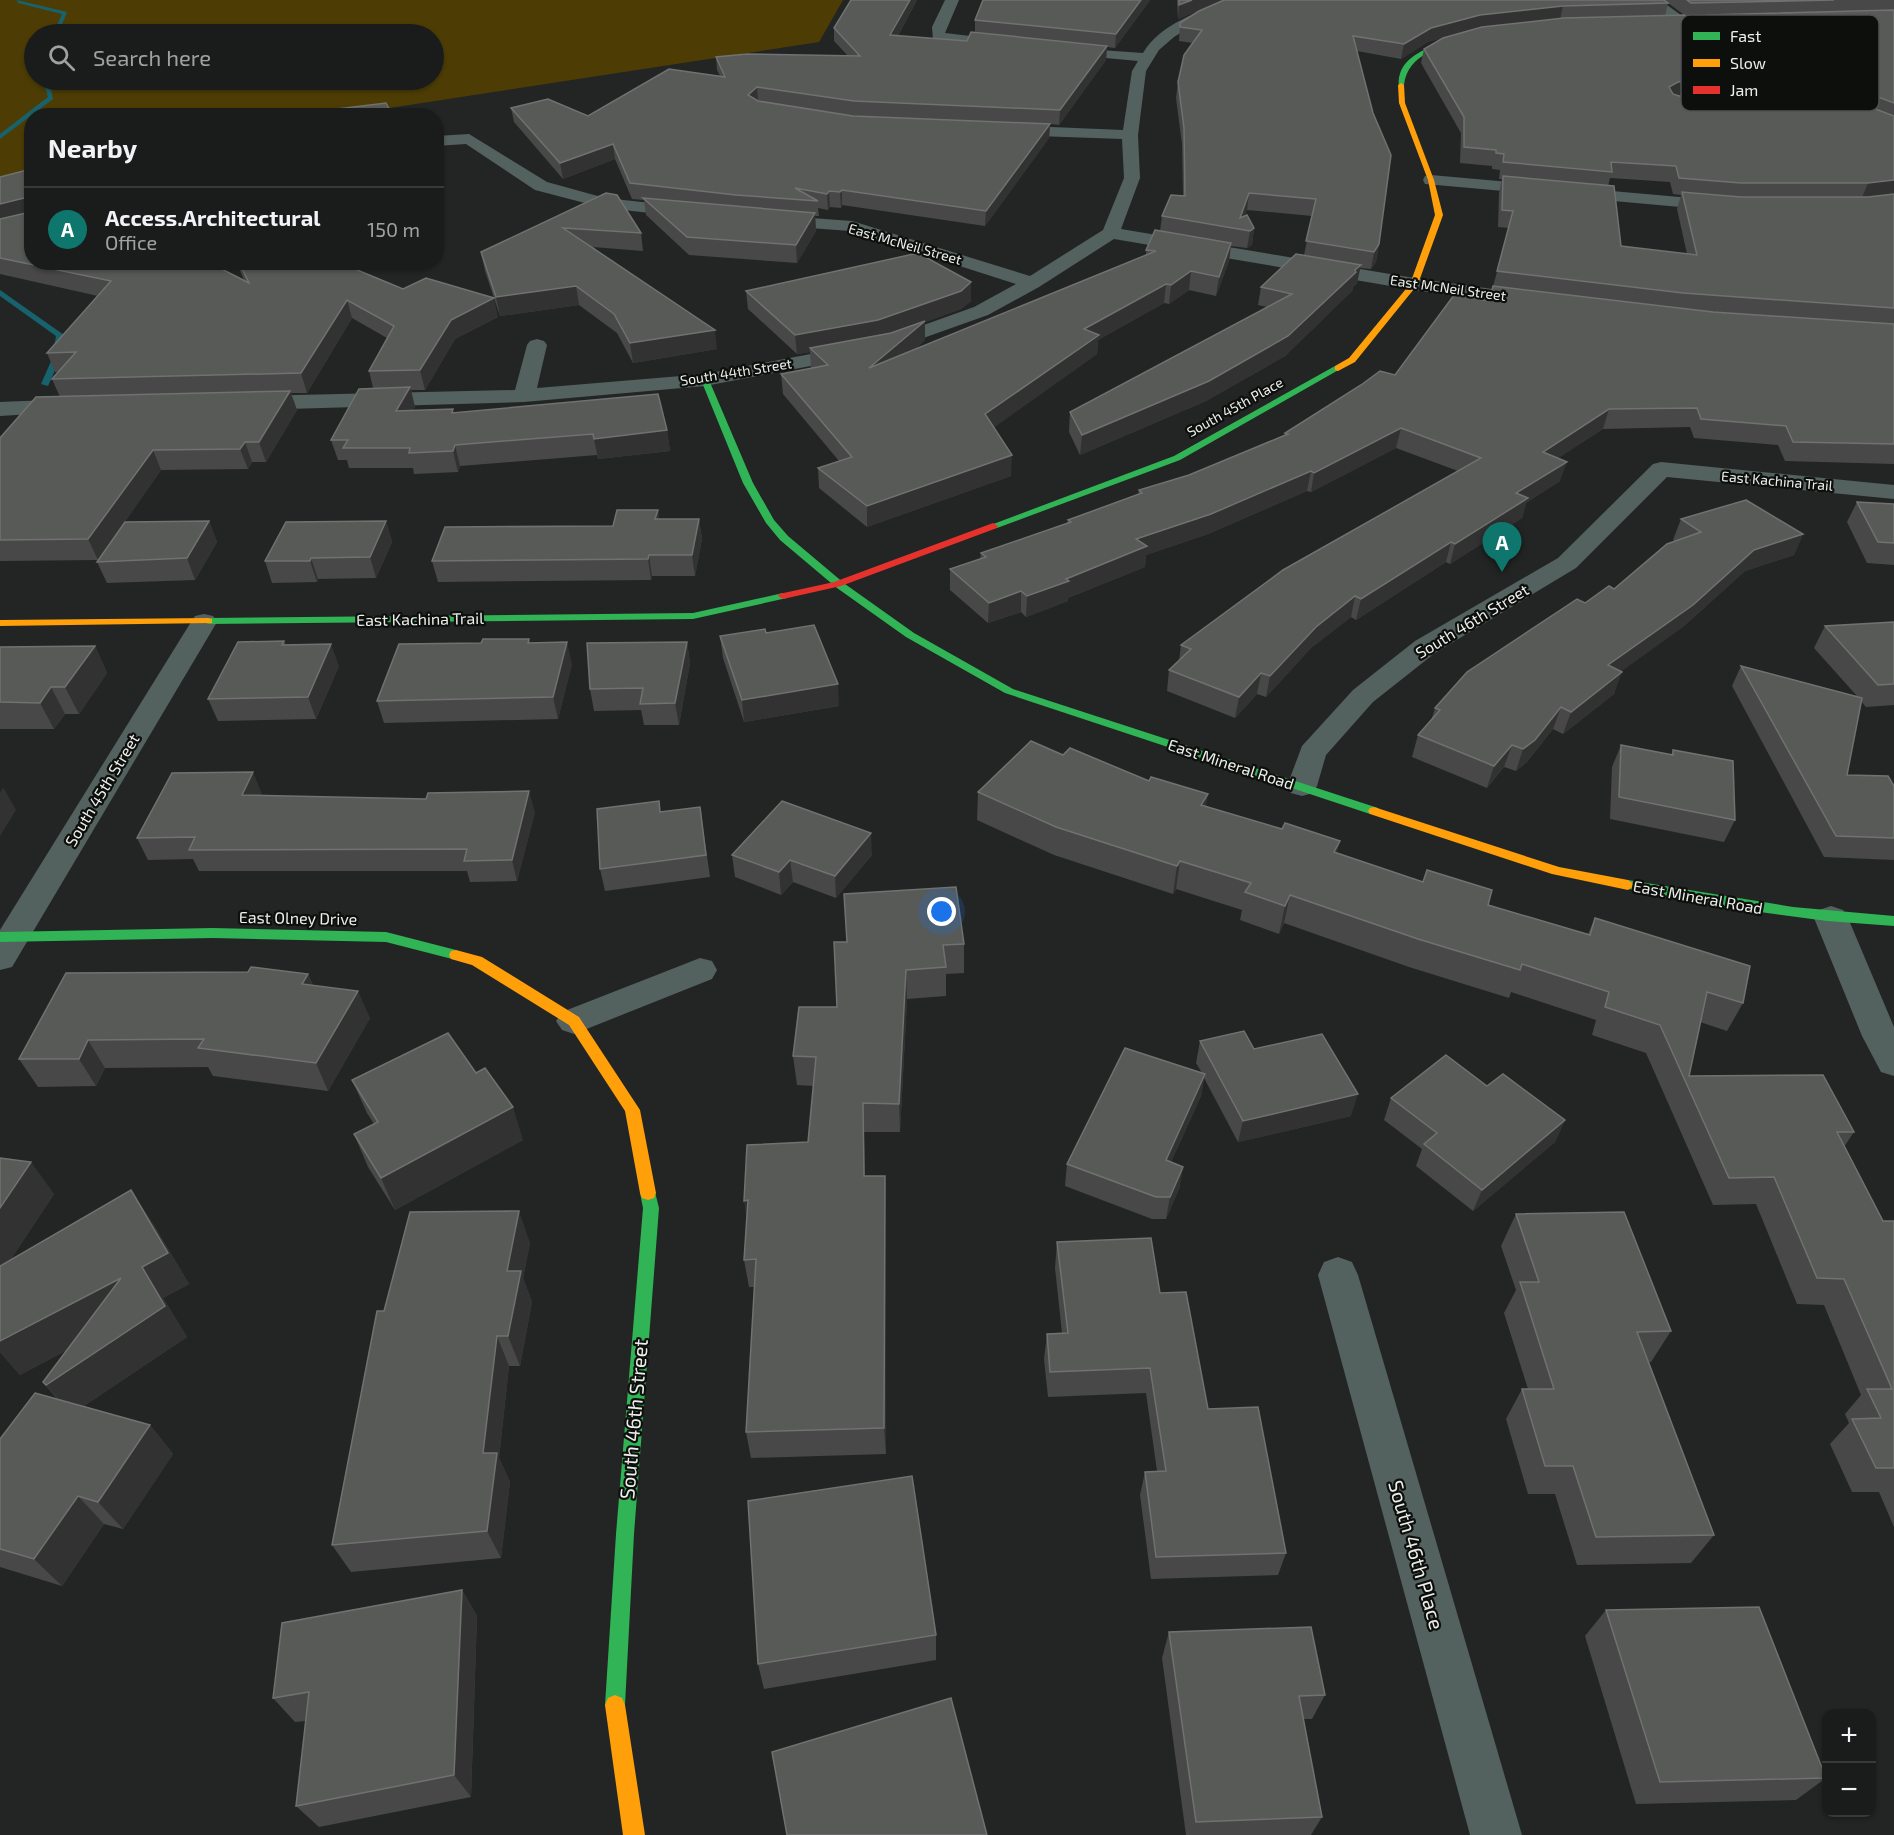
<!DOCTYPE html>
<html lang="en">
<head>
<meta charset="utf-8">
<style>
  :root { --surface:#1a1c1b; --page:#232524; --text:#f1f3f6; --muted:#9fa1a3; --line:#383a3a; --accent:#0f766e }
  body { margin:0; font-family:"Exo 2",sans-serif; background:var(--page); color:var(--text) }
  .controls { position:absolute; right:18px; bottom:18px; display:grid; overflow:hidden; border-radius:12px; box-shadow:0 2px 4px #0004 }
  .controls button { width:54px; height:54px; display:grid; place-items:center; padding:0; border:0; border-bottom:2px solid var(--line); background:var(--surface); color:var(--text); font:30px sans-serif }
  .you { position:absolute; left:942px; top:912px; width:21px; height:21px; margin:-15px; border:4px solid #fff; border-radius:50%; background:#1a73e8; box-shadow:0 0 0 9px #1a73e833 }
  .badge { display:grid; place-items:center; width:39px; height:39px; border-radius:50%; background:var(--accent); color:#fff; font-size:20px; font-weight:700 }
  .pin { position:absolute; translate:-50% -50px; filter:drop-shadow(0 2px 3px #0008) }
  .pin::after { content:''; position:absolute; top:32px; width:21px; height:18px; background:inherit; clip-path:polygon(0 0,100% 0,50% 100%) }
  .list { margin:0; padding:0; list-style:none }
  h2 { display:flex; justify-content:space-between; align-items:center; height:78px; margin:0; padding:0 24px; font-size:26px }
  h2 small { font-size:20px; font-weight:400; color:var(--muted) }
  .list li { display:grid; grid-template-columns:39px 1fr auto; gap:18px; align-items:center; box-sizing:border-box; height:84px; padding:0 24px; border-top:2px solid var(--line) }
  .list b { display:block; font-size:22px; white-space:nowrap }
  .list p { margin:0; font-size:20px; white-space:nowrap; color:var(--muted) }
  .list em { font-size:20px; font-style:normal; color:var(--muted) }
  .icon { flex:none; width:33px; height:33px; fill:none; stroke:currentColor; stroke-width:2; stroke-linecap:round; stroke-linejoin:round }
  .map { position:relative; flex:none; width:1894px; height:1835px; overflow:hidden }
  .search { position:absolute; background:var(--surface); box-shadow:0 2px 4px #0004; left:24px; top:24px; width:420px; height:66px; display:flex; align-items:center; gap:15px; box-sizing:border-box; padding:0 21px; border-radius:33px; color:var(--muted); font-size:22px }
  .panel { position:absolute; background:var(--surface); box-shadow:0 2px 4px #0004; left:24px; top:108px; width:420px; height:162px; border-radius:24px }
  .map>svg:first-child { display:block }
  .green { fill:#4d3d05; fill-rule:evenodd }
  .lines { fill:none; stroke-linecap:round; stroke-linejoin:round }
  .stream { fill:#18626d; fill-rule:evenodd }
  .street { fill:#53615f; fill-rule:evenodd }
  .fast { fill:#30b455; fill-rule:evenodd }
  .slow { fill:#ff9f0a; fill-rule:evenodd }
  .jam { fill:#e5322d; fill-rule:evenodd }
  .wall { fill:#474847; fill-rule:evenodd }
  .shaded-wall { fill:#313231 }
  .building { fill:#585a58; stroke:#707170; stroke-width:1.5 }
  .labels { text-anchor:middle; stroke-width:4.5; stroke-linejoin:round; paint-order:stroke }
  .far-street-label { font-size:14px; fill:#edefed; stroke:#0d0f0d }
  .street-label { font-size:16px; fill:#edefed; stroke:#0d0f0d }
  .near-street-label { font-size:20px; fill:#edefed; stroke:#0d0f0d }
  .key { fill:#0d0f0d; stroke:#505250; stroke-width:1.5 }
  .key-label { font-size:16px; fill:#edefed }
</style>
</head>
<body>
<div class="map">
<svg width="1894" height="1835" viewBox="0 0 1894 1835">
  <rect width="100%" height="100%" fill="#232524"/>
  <path class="green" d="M0,0H843L819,42L344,115L32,116L31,177L0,185ZM34,34H434V80H34Z"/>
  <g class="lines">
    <g class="stream">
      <polygon points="17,0 67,12 58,34 53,34 62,14 18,3"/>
      <polygon points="43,80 49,80 53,99 0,139 0,134 48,97"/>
      <polygon points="0,290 64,335 60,359 48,386 41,384 52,359 56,336 0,296"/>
    </g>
    <g class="street">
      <polygon points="945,0 959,0 945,33 1013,41 1020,45 1013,49 933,39 932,27"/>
      <path d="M1230,0H1249L1196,23L1174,37L1159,50L1146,71L1138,135L1140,178L1121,229L1414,278L1534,295L1541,297L1544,301L1541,305L1534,307L1414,290L1114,239L1039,287L988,315L884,352L705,386L524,402L251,410L243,408L240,403L243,398L251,396L515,390L527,345L530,341L537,339L544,341L547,345L537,388L705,374L879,341L974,307L1016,284L850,231L770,225L764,224L761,220L764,216L770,215L852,221L1030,276L1103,230L1124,178L1122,139L1006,135L998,130L1006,125L1123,130L1132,71L1138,61L1062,54L1057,53L1055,50L1057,47L1143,53C1161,23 1199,12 1230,0Z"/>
      <polygon points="1645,0 1660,0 1731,51 1834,100 1894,123 1894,133 1824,106 1721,57"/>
      <polygon points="469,134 547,182 605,198 688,207 694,208 697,212 694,216 688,217 604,208 535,190 466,144 436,146 436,136"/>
      <polygon points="1431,175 1725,201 1731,202 1734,206 1731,210 1725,211 1425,184 1423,180 1425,176"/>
      <polygon points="73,399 81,401 84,406 81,411 0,416 0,402"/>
      <polygon points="1661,462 1894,485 1894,499 1667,477 1576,568 1435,653 1373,702 1326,755 1317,786 1313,793 1302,796 1291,793 1287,786 1302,746 1353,690 1415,641 1558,558 1653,464"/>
      <polygon points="204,614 213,616 217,622 12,967 0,970 0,930 191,622 195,616"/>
      <polygon points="1831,906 1843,910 1848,918 1894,1027 1894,1076 1881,1072 1862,1036 1814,918 1819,910"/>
      <polygon points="700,958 712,961 717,970 712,979 574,1034 562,1030 556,1021 562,1012"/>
      <polygon points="1338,1257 1352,1262 1358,1275 1522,1835 1470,1835 1318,1275 1324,1262"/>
    </g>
    <g class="fast">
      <path d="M1466,37L1468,40C1441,47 1408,53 1404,85L1399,86C1396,52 1441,43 1466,37Z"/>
      <polygon points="1335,366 1342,368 1180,460 997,528 989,528 988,526 1174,456"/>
      <polygon points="705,377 709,380 753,483 774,520 788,536 845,584 914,633 1013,689 1378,808 1380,811 1378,814 1370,814 1005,693 906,637 837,588 780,540 766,523 743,483 701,380"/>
      <polygon points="783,593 787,594 787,598 693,619 208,624 203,621 208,618 693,613"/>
      <polygon points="1628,880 1793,907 1894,916 1894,926 1827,921 1760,912 1623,888 1621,885"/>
      <polygon points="213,928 386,932 456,950 463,955 456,960 386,942 213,938 0,942 0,932"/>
      <polygon points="648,1186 654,1188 659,1208 634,1534 625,1705 622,1712 615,1715 608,1712 605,1705 616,1534 643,1208 640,1193 642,1188"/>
    </g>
    <g class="slow">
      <polygon points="1750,19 1752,22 1651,26 1648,24"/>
      <polygon points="1401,83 1404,85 1405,103 1434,180 1443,215 1418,284 1355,362 1338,371 1335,370 1335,366 1349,358 1410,284 1435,215 1428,180 1399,103 1398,85"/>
      <polygon points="208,618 212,619 212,623 0,626 0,620"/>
      <polygon points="1374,807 1559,867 1628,880 1635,885 1628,890 1552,874 1370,814 1368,811 1370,808"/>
      <polygon points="456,950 482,957 579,1017 640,1110 656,1193 654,1198 648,1200 642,1198 640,1193 625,1111 569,1025 472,965 451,959 449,955 451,951"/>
      <polygon points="615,1695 622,1698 625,1705 645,1835 623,1835 605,1705 608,1698"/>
    </g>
    <polygon class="jam" points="993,523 998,526 997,528 841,586 783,599 778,596 779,594 834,582"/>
  </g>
  <g class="wall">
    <polygon points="851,0 917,0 898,36 967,41 975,33 975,20 1150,0 1115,48 1107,47 1106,60 1059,125 1050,124 1049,138 985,226 842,205 841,208 830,207 828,210 818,208 819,216 815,216 816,231 797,263 689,255 646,215 644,200 632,199 615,159 563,179 514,122 511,108 588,116 720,76 717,70 716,57 848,56 834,41 834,28"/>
    <path d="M1177,0H1664L1668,3L1665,16L1728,46L1704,29L1708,16L1687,17L1664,0H1894V464L1785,461L1778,445L1694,438L1690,427L1603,429L1558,458L1560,481L1526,503L1522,518L1450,564L1446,562L1356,620L1351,617L1311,648L1266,697L1257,694L1235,718L1167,691L1169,670L1179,661L1181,645L1458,471L1396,448L1311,492L1307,491L1208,534L1146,555L1145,567L1068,598V601L1026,617L1021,612L988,623L950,590V569L980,559L981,553L1067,524L1068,520L1138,494L1139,490L1189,475L1284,435L1285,433L1395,375L1489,301L1509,228L1498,227L1499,193L1502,179H1499L1500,170L1492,169V166L1460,163L1461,133L1421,63L1424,49L1442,38L1428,42L1401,59L1357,51L1379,244L1376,262L1371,269L1360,268L1357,283L1353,287V290L1285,356L1206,401L1080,455L1069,432L1070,412L1267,307L1258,305L1261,287L1304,255L1312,216L1247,210L1244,216L1254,228L1252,245L1247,248L1231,246L1229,261L1216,296L1189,290L1169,304L1164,303L1098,340L1097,354L994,427L1011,476L867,527L819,488L818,468L839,461L783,394L781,374L811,368L810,352L797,354L748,309L746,291L971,282V301L961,309L925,322V340L914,350L1146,256V250L1160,231L1162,216L1183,196L1182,144L1176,98L1178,82L1193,43L1179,41L1180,23L1220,2L1178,19ZM1783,73L1804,83L1778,86ZM1610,178L1670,182L1673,194L1681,195L1677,209L1687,254L1621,246L1608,186Z"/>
    <polygon points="0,177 245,282 236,262 338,262 403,289 498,317 455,339 425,390 411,390 415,407 413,410 454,412 667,430 670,451 598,459 597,455 460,466 458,472 414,474 413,468 349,468 347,460 338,460 331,440 373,388 369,371 387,338 352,318 307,393 291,393 297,410 266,462 252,462 248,469 161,470 98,560 0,561 0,438 60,397 52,379 58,372 55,372 47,353 98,296 0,274"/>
    <polygon points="606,193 641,233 643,251 593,247 717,349 633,363 617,333 579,305 500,316 485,271 481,252"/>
    <polygon points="1857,502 1894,504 1894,565 1867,563 1847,522"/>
    <polygon points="658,510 659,519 699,519 702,539 695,576 652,576 651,580 438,582 432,561 613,526"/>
    <polygon points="1681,519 1803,534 1794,555 1745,571 1684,626 1621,671 1614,694 1563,734 1553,729 1527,762 1516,771 1504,767 1487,788 1412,757 1418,735 1431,721 1435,708 1585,603 1614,589 1675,541 1673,540"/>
    <polygon points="209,521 217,542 195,580 107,583 97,562"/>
    <polygon points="386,521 392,542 376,578 318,579 317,582 272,583 265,561"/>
    <polygon points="1894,622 1894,705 1866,707 1861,701 1847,775 1894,786 1894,860 1824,857 1732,686 1741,666 1857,696 1814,648 1825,626"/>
    <polygon points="766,633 839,706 744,722 723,658 720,636"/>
    <polygon points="529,639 530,643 572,664 558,719 384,723 377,701 481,643"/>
    <polygon points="284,641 286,645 339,666 316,719 218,721 208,699"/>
    <polygon points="687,642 690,663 679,725 644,725 641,710 594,711 590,689"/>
    <polygon points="95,646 107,673 79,714 65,714 54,729 0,729 0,647"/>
    <polygon points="1621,745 1671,755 1673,750 1735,820 1724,842 1610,819 1612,767"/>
    <polygon points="1063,755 1336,853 1488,905 1588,934 1595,918 1743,1003 1727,1031 1700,1022 1689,1076 1854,1132 1844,1147 1883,1221 1894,1221 1894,1527 1879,1492 1852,1492 1830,1444 1849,1423 1845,1414 1861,1395 1824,1305 1797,1304 1756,1204 1713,1205 1646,1053 1592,1035 1596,1020 1511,992 1509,998 1409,967 1284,923 1279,934 1240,920 1242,910 1176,889 1173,894 1054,855 977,820 978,792"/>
    <polygon points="262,794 261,796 535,812 517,881 470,882 467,871 199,871 193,859 148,860 137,838"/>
    <polygon points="700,807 710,877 605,891 600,869"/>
    <polygon points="732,855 872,855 836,898 793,882 781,895 735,877"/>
    <polygon points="847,942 964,944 964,973 946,974 946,996 907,999 900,1132 864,1132 865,1176 885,1176 886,1204 886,1454 751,1458 746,1432 755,1287 749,1287 744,1260 808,1142 813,1086 797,1085 793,1056 837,1007"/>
    <polygon points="308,974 313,985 370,1018 328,1091 213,1076 208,1067 105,1068 96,1086 38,1087 19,1059"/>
    <polygon points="1200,1041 1254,1049 1351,1116 1238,1142 1204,1078 1201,1096 1171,1162 1183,1167 1179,1189 1166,1219 1152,1219 1065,1186 1067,1164 1202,1073 1196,1063"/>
    <polygon points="352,1080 523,1140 395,1210 368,1167 354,1134 374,1124 367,1113"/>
    <polygon points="1487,1086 1565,1120 1555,1142 1473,1211 1416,1166 1422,1149 1384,1120 1391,1098"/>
    <polygon points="0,1158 54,1194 11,1259 152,1222 189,1284 163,1298 187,1337 84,1406 150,1425 173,1454 123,1529 104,1524 62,1586 0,1567 0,1439 57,1399 43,1382 67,1350 20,1375 0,1352"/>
    <polygon points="1516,1214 1671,1331 1651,1362 1649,1362 1714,1535 1691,1563 1577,1565 1555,1494 1528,1494 1506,1419 1522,1389 1528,1389 1504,1313 1516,1290 1501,1246"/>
    <polygon points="1057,1242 1160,1293 1208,1409 1286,1553 1278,1575 1151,1579 1140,1495 1145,1472 1157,1471 1146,1393 1048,1397 1044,1359 1047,1334 1062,1333 1055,1268"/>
    <polygon points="530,1243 523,1278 532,1302 520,1366 509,1366 499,1458 510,1482 501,1558 351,1572 332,1545 384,1311"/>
    <polygon points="462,1590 477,1616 471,1797 319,1827 296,1806 306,1721 295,1722 273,1698"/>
    <polygon points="1606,1610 1826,1778 1796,1800 1636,1804 1585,1636"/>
    <polygon points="1169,1632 1325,1695 1312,1719 1303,1719 1322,1817 1311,1835 1186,1835 1162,1658"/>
    <polygon points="936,1635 936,1660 764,1689 758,1664"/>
  </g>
  <g class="shaded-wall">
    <polygon points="910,0 917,0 891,49 890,35"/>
    <polygon points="1141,0 1150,0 1115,48 1116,34"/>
    <polygon points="1192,0 1229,0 1220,2 1178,19 1179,5"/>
    <polygon points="1563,6 1560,20 1477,29 1428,42 1401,59 1404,44 1431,28 1480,15"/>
    <polygon points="1107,46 1106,60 1059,125 1060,110"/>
    <polygon points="1783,72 1778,87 1674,97 1669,87 1678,82"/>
    <polygon points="757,87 758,101 748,95"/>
    <polygon points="1050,124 1049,138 985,226 986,211"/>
    <polygon points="613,144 615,159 563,179 560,163"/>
    <polygon points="1894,180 1894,196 1861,200 1868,183"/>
    <polygon points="842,190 842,205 841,208 840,192"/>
    <polygon points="829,191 830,207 828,210 827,194"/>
    <polygon points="1249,193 1247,210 1240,229 1240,218"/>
    <polygon points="24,198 31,216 0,224 0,204"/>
    <polygon points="815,213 816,231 797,263 796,245"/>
    <polygon points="1254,228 1252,245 1247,248 1250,231"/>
    <polygon points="1231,243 1229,261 1216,296 1219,277"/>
    <polygon points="1379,244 1376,262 1371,269 1374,252"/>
    <polygon points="1361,265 1357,283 1353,287 1353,290 1285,356 1206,401 1080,455 1082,435 1355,270"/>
    <polygon points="1191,271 1189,290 1169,304 1171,285"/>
    <polygon points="971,282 971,301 961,309 925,322 925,340 870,387 869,368 878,339 810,348 810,352 797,354 795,335"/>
    <polygon points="1166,284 1164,303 1098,340 1097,354 985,434 985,414 1084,329"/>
    <polygon points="576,286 579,305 500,316 496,297"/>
    <polygon points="494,298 498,317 455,339 425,390 420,370 451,320"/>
    <polygon points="347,300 352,318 307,393 301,373"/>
    <polygon points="715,330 717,349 633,363 630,343"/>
    <polygon points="410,387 415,407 401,431 396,411"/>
    <polygon points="290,391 297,410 266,462 259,442"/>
    <polygon points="1609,409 1603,429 1537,472 1543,452"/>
    <polygon points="1401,428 1396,448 1311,492 1314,473"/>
    <polygon points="667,430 670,451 598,459 594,439"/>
    <polygon points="245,442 252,462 248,469 240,449"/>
    <polygon points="455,445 460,466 458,472 453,451"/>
    <polygon points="153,450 161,470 98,560 88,539"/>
    <polygon points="1012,455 1011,476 867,527 867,506"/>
    <polygon points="1567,462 1560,481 1526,503 1522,518 1450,564 1455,544 1516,493"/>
    <polygon points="1311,471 1307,491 1208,534 1146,555 1145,567 1068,598 1068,601 1026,617 1027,596 1066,579 1136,539"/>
    <polygon points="658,510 661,531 655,519"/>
    <polygon points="699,519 702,539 695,576 692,555"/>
    <polygon points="209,521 217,542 195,580 187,558"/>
    <polygon points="386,521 392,542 376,578 370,557"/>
    <polygon points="1803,534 1794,555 1745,571 1684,626 1600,687 1608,665 1754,550"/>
    <polygon points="1451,542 1446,562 1356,620 1361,599"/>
    <polygon points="649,555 652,576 651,580 648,559"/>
    <polygon points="311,558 318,579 317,582 310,561"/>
    <polygon points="1021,591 1021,612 988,623 989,603"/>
    <polygon points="1355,596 1351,617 1311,648 1266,697 1270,676 1316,627"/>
    <polygon points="567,642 572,664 558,719 553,697"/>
    <polygon points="687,642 690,663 679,725 675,703"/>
    <polygon points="331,644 339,666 316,719 308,697"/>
    <polygon points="95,646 107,673 79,714 65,687"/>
    <polygon points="1622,672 1614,694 1563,734 1571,712"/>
    <polygon points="1261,673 1257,694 1235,718 1239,697"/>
    <polygon points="838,684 839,706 744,722 742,700"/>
    <polygon points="51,687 65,714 54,729 40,703"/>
    <polygon points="1561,707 1553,729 1527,762 1516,771 1523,749"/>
    <polygon points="1512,745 1504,767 1487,788 1494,766"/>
    <polygon points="253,772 262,794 251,817 242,795"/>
    <polygon points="3,787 16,810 0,836 0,793"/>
    <polygon points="529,791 535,812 517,881 512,860"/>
    <polygon points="1208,794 1204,822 1201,805"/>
    <polygon points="871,833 872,855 836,898 835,876"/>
    <polygon points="1340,841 1333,869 1334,852"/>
    <polygon points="790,860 793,882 781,895 779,872"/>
    <polygon points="1180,861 1176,889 1173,894 1177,866"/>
    <polygon points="1290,895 1284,923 1279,934 1285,906"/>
    <polygon points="906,970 907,999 900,1132 899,1104"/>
    <polygon points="308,974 320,1002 302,984"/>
    <polygon points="358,991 370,1018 328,1091 316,1063"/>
    <polygon points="88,1040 105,1068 96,1086 79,1059"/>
    <polygon points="1205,1074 1201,1096 1162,1182 1166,1160"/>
    <polygon points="1358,1094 1351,1116 1238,1142 1243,1121"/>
    <polygon points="863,1103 864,1132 865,1205 864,1176"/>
    <polygon points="513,1107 523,1140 395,1210 381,1178"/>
    <polygon points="1565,1120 1555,1142 1473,1211 1482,1190"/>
    <polygon points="31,1162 54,1194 0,1276 0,1208"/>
    <polygon points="1183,1167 1179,1189 1166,1219 1170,1197"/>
    <polygon points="885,1176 886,1204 886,1454 884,1428"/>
    <polygon points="131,1190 152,1222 189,1284 163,1298 187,1337 71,1415 46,1385 142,1267"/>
    <polygon points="748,1200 748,1229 744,1201"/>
    <polygon points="519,1211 530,1243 523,1278 532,1302 520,1366 508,1336 507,1271"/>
    <polygon points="121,1278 143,1309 20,1375 0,1352 0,1341"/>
    <polygon points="497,1336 509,1366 499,1458 510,1482 501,1558 487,1531 483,1453"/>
    <polygon points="150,1425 173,1454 123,1529 98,1502"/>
    <polygon points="78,1496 104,1524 62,1586 34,1559"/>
    <polygon points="462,1590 477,1616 471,1797 454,1775"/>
  </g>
  <g class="building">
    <polygon points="851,0 910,0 890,35 967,41 971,32 1107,46 1060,110 854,101 757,87 748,95 758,101 853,116 1050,124 986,211 842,190 840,192 829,191 827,194 795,188 818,201 736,195 630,183 613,144 560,163 511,108 548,99 588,116 669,69 725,77 716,57 747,54 860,56 834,28"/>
    <polygon points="983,0 1141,0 1116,34 975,20"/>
    <polygon points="1179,0 1192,0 1179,5"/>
    <polygon points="1224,0 1664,0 1668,3 1563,6 1480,15 1431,28 1404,44 1353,36 1373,113 1391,155 1379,244 1374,252 1306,241 1316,199 1249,193 1240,218 1247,215 1254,228 1250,231 1162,216 1171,195 1185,196 1184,128 1178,82 1184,55 1202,30 1180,27 1180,23 1199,11"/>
    <polygon points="1687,0 1834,0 1691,3"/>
    <polygon points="1894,10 1894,103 1841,83 1737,35 1708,15"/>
    <polygon points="1685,15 1724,44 1783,72 1678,82 1669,87 1673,94 1679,96 1807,83 1894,116 1894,180 1868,183 1741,183 1679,178 1676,166 1611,162 1612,172 1503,162 1504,154 1496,153 1496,150 1464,147 1464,117 1424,49 1443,38 1482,27 1564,18"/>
    <polygon points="386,103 393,116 288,116 288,115"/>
    <polygon points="27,170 32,172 32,262 208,262 249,283 239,262 338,262 403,289 426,278 494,298 451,320 420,370 369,371 394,326 347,300 301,373 52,379 76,352 47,353 111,281 0,258 0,219 26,213 27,201 24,198 0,204 0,177"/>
    <polygon points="1503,176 1614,186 1621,246 1697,255 1682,192 1741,197 1868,197 1894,194 1894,308 1683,293 1497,271 1513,211 1502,210"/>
    <polygon points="606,193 617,195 641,233 563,228 715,330 630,343 614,314 576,286 496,297 481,252"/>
    <polygon points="643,198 815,213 796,245 687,237"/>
    <polygon points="1155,230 1231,243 1219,277 1191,271 1171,285 1166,284 1084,329 1099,335 985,414 1012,455 867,506 818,468 852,457 781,374 828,365 810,348 891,333 925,321 869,368 1156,251 1146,250"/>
    <polygon points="918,253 971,282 961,291 878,320 795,335 746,291"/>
    <polygon points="1296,254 1361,265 1355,270 1356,272 1288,336 1209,381 1082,435 1070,412 1292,294 1261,287"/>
    <polygon points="1493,286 1713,312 1894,324 1894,444 1793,442 1786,426 1701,419 1697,408 1609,409 1543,452 1567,462 1516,493 1528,498 1455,544 1451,542 1361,599 1355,596 1316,627 1270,676 1261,673 1239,697 1169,670 1191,649 1181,645 1283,570 1481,458 1401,428 1314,473 1311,471 1211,514 1136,539 1147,546 1066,579 1069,581 1027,596 1021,591 989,603 950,569 986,557 981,553 1071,522 1068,520 1142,493 1139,490 1189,475 1288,434 1285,433 1361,385 1380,371 1395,375 1454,295 1489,301"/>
    <polygon points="410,387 396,411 453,409 452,413 658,394 667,430 594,439 593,434 455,445 453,451 409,453 410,448 343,448 348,440 331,440 359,389"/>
    <polygon points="290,391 259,442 245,442 240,449 153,450 88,539 0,540 0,438 36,397"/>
    <polygon points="1746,500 1803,534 1754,550 1693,605 1608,665 1622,672 1571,712 1561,707 1535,740 1523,749 1512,745 1494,766 1418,735 1440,710 1435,708 1467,672 1577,599 1585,603 1609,586 1614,589 1667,544 1701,532 1681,519"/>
    <polygon points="1857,502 1894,504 1894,543 1878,542"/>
    <polygon points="617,510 658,510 655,519 699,519 692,555 649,555 648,559 432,561 445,527 613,526"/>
    <polygon points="209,521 187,558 97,562 125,522"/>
    <polygon points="386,521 370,557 311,558 310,561 265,561 286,522"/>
    <polygon points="1894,622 1894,684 1878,685 1825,626"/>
    <polygon points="814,625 838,684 742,700 720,636 765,629 766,633"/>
    <polygon points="483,639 529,639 528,643 567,642 553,697 377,701 399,644 481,643"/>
    <polygon points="284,641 282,645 331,644 308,697 208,699 238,642"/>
    <polygon points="687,642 675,703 640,704 643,688 590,689 587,643"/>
    <polygon points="95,646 65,687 51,687 40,703 0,702 0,647"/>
    <polygon points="1741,666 1862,698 1847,775 1888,776 1894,786 1894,838 1836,836"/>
    <polygon points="1031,741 1063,755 1070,748 1149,781 1151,777 1208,794 1201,805 1282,829 1285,823 1340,841 1334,852 1423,882 1427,870 1492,890 1488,905 1590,935 1595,918 1750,966 1743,1003 1707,992 1689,1076 1823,1075 1854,1132 1837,1132 1883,1221 1894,1221 1894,1468 1876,1468 1852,1419 1881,1418 1867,1389 1892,1389 1844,1279 1817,1278 1774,1177 1729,1178 1660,1025 1605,1007 1609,992 1522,964 1520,970 1418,939 1290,895 1285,906 1245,892 1251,883 1180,861 1177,866 1056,827 978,792"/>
    <polygon points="1621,745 1673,755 1673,750 1733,761 1735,820 1619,797"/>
    <polygon points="253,772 242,795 426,799 428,793 529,791 512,860 464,861 467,849 189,850 195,837 137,838 172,773"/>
    <polygon points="659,801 660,812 700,807 706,855 600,869 597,809"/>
    <polygon points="782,801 871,833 835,876 790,860 779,872 732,855"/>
    <polygon points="956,887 964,944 943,945 946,967 906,970 899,1104 863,1103 864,1176 885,1176 884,1428 746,1432 756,1259 744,1260 748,1200 744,1201 747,1145 808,1142 816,1057 793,1056 799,1007 837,1007 834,942 847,942 844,894"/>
    <polygon points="251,967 308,974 302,984 358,991 316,1063 198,1048 204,1039 88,1040 79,1059 19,1059 66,973 248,972"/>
    <polygon points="1244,1031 1254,1049 1322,1034 1358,1094 1243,1121 1200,1041"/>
    <polygon points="448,1033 476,1073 485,1068 513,1107 381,1178 354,1134 378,1122 352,1080"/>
    <polygon points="1125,1048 1205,1074 1166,1160 1183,1167 1170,1197 1156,1197 1067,1164"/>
    <polygon points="1446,1055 1487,1086 1503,1074 1565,1120 1482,1190 1424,1144 1437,1133 1391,1098"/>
    <polygon points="0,1158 31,1162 0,1208"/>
    <polygon points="131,1190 168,1253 142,1267 165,1306 46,1385 43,1382 121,1278 0,1341 0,1266"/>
    <polygon points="519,1211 507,1271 521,1271 508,1336 497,1336 483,1453 497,1453 487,1531 332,1545 377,1311 384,1311 410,1212"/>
    <polygon points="1624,1212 1671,1331 1637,1332 1714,1535 1596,1537 1573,1466 1545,1466 1522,1389 1554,1389 1520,1282 1539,1282 1516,1214"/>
    <polygon points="1151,1238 1160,1293 1186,1292 1208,1409 1258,1407 1286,1553 1156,1557 1145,1472 1166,1471 1150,1368 1050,1372 1047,1334 1068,1333 1057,1242"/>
    <polygon points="35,1393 150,1425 98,1502 78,1496 34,1559 0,1549 0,1439"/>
    <polygon points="912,1476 936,1635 758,1664 748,1501"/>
    <polygon points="462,1590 454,1775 296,1806 309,1692 273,1698 282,1623"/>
    <polygon points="1759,1607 1826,1778 1660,1782 1606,1610"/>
    <polygon points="1311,1627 1325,1695 1299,1696 1322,1817 1196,1822 1169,1632"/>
    <polygon points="951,1698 987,1835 787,1835 772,1752"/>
  </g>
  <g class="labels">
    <g class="far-street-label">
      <text transform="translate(905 244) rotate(16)" y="5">East McNeil Street</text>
      <text transform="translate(1448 288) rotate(8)" y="5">East McNeil Street</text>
      <text transform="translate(736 372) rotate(-9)" y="5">South 44th Street</text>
      <text transform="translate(1235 407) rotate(-29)" y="5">South 45th Place</text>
      <text transform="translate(1777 481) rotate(5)" y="5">East Kachina Trail</text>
    </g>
    <g class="street-label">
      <text transform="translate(420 619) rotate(-1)" y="6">East Kachina Trail</text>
      <text transform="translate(1472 621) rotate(-31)" y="6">South 46th Street</text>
      <text transform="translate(1231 764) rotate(18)" y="6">East Mineral Road</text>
      <text transform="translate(102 790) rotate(-59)" y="6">South 45th Street</text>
      <text transform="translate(1698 897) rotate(10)" y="6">East Mineral Road</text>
      <text transform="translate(298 918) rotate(1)" y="6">East Olney Drive</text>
    </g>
    <g class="near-street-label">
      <text transform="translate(634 1419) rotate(-85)" y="7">South 46th Street</text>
      <text transform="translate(1416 1555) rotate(74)" y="7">South 46th Place</text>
    </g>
  </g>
  <rect x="1681" y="15" width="198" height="96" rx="9" class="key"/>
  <rect x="1693" y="32" width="27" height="8" fill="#30b455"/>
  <rect x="1693" y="59" width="27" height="8" fill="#ff9f0a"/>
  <rect x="1693" y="86" width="27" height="8" fill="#e5322d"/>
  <g class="key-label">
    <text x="1730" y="42">Fast</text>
    <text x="1730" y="69">Slow</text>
    <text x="1730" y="96">Jam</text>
  </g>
</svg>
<div class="controls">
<button>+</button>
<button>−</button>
</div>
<div class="you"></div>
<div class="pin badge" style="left:1502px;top:572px">A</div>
<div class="search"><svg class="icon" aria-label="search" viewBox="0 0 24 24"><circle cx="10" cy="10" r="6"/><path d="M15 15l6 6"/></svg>Search here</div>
<section class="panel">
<h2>Nearby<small></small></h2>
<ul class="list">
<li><span class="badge">A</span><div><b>Access.Architectural</b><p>Office</p></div><em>150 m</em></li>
</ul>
</section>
</div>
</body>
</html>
